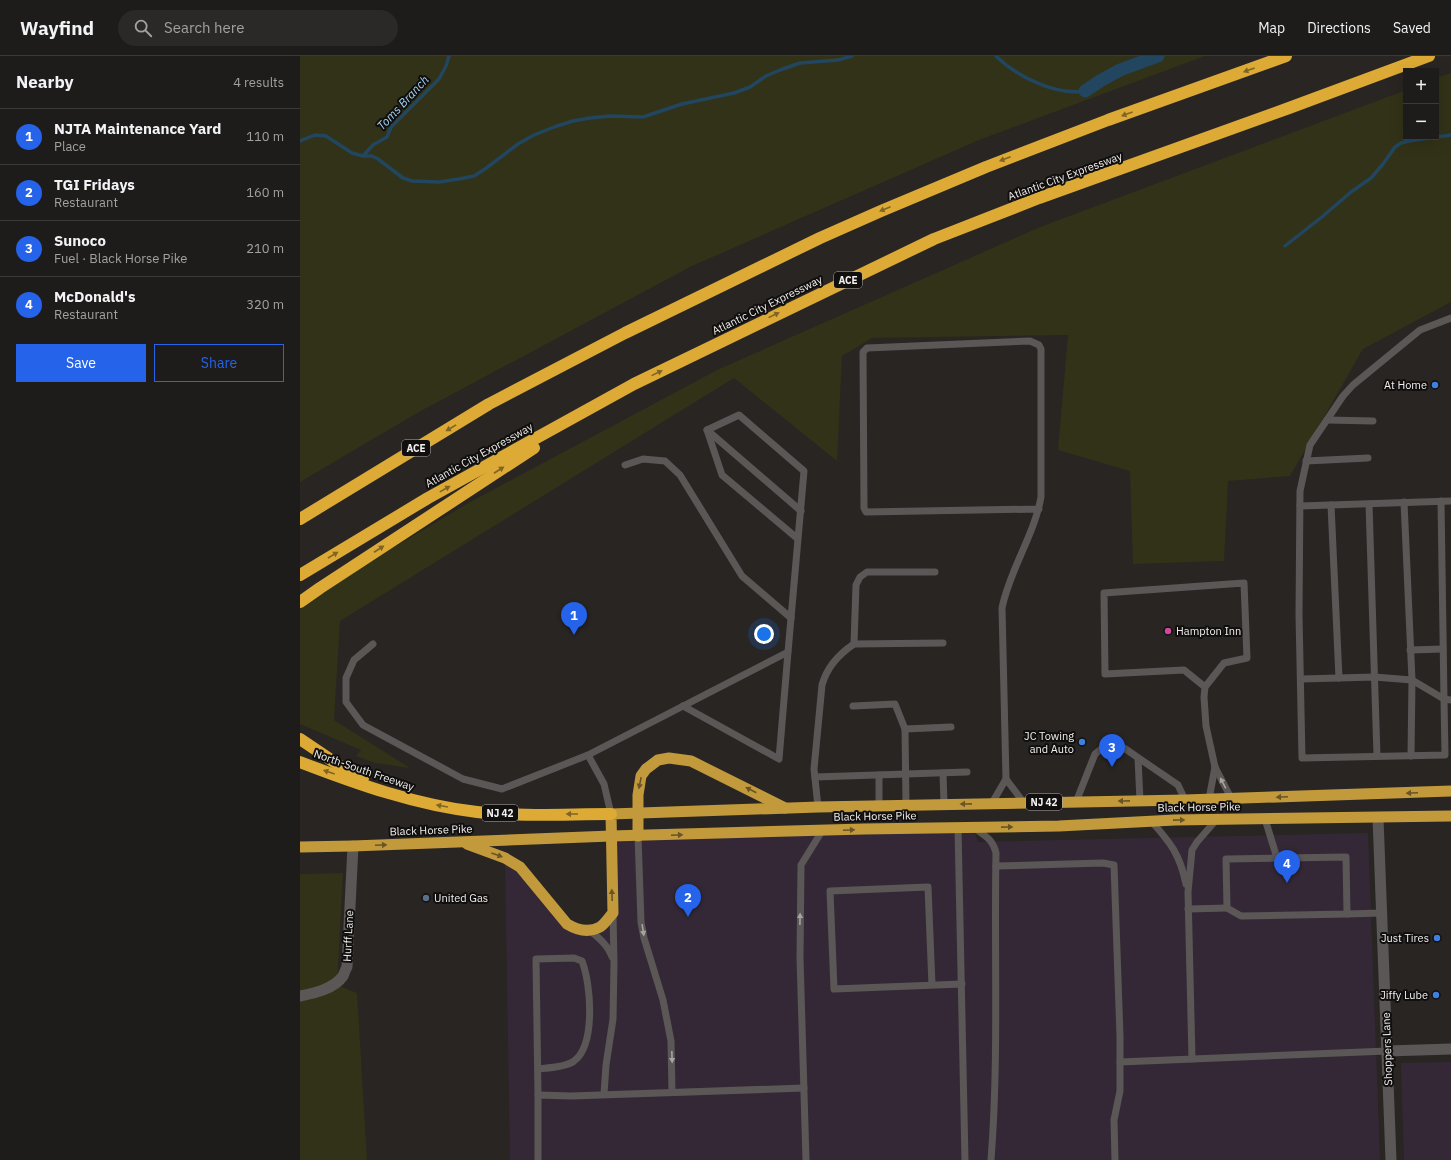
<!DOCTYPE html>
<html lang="en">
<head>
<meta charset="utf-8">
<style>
  :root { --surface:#1e1c1a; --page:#2b2927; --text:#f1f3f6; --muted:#a1a1a2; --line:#3c3a39; --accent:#2563eb }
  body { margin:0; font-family:"IBM Plex Sans",sans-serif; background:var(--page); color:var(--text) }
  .controls { position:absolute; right:12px; top:12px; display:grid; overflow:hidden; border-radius:0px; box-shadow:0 4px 16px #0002 }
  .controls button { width:36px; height:36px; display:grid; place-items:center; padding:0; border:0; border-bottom:1px solid var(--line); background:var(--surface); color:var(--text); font:20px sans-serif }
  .you { position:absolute; left:464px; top:578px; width:14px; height:14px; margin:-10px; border:3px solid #fff; border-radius:50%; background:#1a73e8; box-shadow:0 0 0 6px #1a73e833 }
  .badge { display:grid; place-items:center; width:26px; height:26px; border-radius:50%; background:var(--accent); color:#fff; font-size:13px; font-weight:700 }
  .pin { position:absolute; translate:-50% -33px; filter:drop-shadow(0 1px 2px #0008) }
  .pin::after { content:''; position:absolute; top:21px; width:14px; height:12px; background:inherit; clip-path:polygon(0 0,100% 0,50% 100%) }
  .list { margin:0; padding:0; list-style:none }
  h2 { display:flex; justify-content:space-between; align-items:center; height:52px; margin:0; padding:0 16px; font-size:17px }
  h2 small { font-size:13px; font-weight:400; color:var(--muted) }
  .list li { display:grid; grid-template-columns:26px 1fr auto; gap:12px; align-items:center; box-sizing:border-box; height:56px; padding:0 16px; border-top:1px solid var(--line) }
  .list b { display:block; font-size:15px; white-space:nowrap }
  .list p { margin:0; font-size:13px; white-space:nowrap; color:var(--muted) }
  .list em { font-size:13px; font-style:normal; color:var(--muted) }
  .actions { display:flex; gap:8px; padding:12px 16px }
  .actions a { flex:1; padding:9px 0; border:1px solid var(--accent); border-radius:0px; text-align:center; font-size:14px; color:var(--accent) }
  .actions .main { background:var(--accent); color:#fff }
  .icon { flex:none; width:22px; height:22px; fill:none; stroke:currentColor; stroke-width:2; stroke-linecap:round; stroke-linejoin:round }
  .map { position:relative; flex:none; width:1151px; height:1104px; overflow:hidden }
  header { display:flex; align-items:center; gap:24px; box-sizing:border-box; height:56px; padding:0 20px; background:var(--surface); border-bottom:1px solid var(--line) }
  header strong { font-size:19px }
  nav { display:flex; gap:22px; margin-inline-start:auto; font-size:14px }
  .search { width:280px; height:36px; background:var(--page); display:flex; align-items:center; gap:10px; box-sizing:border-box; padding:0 14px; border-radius:22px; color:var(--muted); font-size:15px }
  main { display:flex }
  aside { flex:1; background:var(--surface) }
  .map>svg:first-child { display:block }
  .commercial { fill:#342837 }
  .green { fill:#313217 }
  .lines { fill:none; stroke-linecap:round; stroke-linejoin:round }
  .stream { stroke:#224660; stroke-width:3.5 }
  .canal { stroke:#224660; stroke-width:13 }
  .service { stroke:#5b5756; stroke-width:7 }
  .minor { stroke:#5b5756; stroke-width:11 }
  .trunk { stroke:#c29a3c; stroke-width:11 }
  .motorway { stroke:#dcaa35; stroke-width:12 }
  .oneway { fill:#806423 }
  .oneway2 { fill:#695425 }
  .oneway3 { fill:#a6a3a2 }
  .shop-dot { fill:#3f7fe0; stroke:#100f0e; stroke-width:1.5 }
  .hotel-dot { fill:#d1479c; stroke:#100f0e; stroke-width:1.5 }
  .service-dot { fill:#5c6f8a; stroke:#100f0e; stroke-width:1.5 }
  .labels { text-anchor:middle; stroke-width:4; stroke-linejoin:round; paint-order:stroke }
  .shield { fill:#100f0e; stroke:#aeacab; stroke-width:1 }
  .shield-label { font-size:10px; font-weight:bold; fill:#f2efee }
  .street-label { font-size:11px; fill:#f2efee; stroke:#100f0e }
  .poi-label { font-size:11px; fill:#f2efee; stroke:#100f0e; text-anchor:end }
  .water-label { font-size:12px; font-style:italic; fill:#a4d5fa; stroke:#100f0e }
</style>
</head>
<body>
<header>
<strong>Wayfind</strong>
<div class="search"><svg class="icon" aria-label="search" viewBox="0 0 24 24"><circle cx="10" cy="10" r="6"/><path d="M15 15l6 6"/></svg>Search here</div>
<nav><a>Map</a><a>Directions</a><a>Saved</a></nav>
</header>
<main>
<aside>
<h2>Nearby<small>4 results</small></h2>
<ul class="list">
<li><span class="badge">1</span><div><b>NJTA Maintenance Yard</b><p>Place</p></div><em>110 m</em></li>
<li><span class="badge">2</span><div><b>TGI Fridays</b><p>Restaurant</p></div><em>160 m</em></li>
<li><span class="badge">3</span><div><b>Sunoco</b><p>Fuel · Black Horse Pike</p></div><em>210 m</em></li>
<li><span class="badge">4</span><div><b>McDonald's</b><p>Restaurant</p></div><em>320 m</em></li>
</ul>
<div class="actions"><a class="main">Save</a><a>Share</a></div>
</aside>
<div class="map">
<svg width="1151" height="1104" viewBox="0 0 1151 1104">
  <rect width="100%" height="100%" fill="#282523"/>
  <g class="commercial">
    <polygon points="673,771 678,786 1068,777 1080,1104 210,1104 205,802 267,868 289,874 313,857 311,780"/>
    <polygon points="1151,1006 1151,1104 1104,1104 1101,1007"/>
  </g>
  <g class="green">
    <polygon points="0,0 905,0 679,84 392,210 119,356 0,426"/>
    <polygon points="1151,17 1151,246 1063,293 990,420 928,425 924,505 833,508 830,415 758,394 768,279 572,282 542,300 537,405 434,322 40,565 34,664 110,712 75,707 56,700 61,694 0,668 0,547 170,446 417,314 740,171 1106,34 1106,81 1136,81 1136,22"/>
    <polygon points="43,817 37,929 57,937 67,1104 0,1104 0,818"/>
  </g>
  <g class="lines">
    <g class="stream">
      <path d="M696,0C716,20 756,40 785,35"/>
      <polyline points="0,85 15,79 26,80 52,97 63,100 72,100 78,103 103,122 112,125 139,126 159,123 174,120 185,113 218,88 234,79 254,71 273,65 290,62 310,60 343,61 382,48 434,37 450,31 466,20 480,14 500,7 538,4 552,0"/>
      <polyline points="63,100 73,89 87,81 91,71 139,23 146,10 149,0"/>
      <polyline points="985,190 1023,160 1051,136 1071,122 1083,108 1095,91 1101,87 1109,85 1151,79"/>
    </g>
    <polyline class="canal" points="785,35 800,25 820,14 858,0"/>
    <g class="service">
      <polyline points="1151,262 1120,274 1053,329 1043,340 1010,389 1000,435 999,559 1002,702 1145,699 1144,643 1151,644"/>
      <polyline points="1027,364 1073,365"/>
      <polyline points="407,374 501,455"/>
      <polyline points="1006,405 1068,402"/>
      <polyline points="325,409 343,403 365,405 380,419 442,520 491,562"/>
      <polyline points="1104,446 1112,624 1111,700"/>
      <polyline points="1069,448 1077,700"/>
      <polyline points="1031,449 1039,622"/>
      <polyline points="1000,450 1151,445"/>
      <polyline points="73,588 54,604 46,622 46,646 63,669 163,723 202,733 288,699"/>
      <polyline points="554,588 556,529 560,521 567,516 635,516"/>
      <polyline points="1110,594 1143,593"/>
      <polyline points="1002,623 1074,621 1112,624 1144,643 1141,445"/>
      <polyline points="905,631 884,614 805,618 804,537 944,527 947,602 924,607 905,631 904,641 906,670 915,711 931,742"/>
      <polyline points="383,650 479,703 488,596"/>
      <polyline points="553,650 595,648 605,673 606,749"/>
      <polyline points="605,673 651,671"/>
      <polyline points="838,702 840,745"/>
      <polyline points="643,717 644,748"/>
      <polyline points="579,719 579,750"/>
      <polyline points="515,721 667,716"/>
      <path d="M706,723L702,552C710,513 734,480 741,441V293L739,289L730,285L567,292L563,296L564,452L566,456L739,453"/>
      <polyline points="909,743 915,711"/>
      <polyline points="776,746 795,698 805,690 813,688 824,692 878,729 885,744"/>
      <polyline points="692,747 706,723 724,747"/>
      <path d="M518,751L514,713L522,629C527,611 539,598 554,588L643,587"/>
      <polyline points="311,758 304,728 288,699 488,596 504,415 439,359 407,374 422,419 498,483"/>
      <polyline points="965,763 977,802"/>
      <path d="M851,765C871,787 880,799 886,828"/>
      <path d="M673,771C684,779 693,783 696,797C694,899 699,1002 691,1104"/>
      <polyline points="658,772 665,1104"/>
      <polyline points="338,780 341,866 344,882 363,944 371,985 372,1036"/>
      <polygon points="1046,801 1047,858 941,860 927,852 926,803"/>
      <polyline points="696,810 803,807 814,809 820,980 820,1035 814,1064 815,1104"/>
      <polyline points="888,853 927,852"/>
      <polyline points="1047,858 1082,857"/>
      <path d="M289,874C299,882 308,889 312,901"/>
      <polyline points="632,929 628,831 530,835 534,933 662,928"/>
      <polyline points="892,1003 888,836 892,794 897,786 917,763"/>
      <polyline points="820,1006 1087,995"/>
      <path d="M238,1013C247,1012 267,1011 274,1005C296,989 291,928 282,905L274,902L236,903L238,1039"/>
      <polyline points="304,1038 306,1009 313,963 314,907 313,857"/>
      <polyline points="238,1104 238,1039 271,1040 504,1032"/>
      <polyline points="506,1104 500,902 501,809 522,775"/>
    </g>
    <g class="minor">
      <polyline points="1078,762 1091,1104"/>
      <path d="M0,940C14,937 34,933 43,920C44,918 45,914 47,911L53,790"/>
      <polyline points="1087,995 1151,993"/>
    </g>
    <g class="trunk">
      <polyline points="338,780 338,739 341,720 346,713 358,704 369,702 391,705 485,752"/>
      <path d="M167,788L205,802L220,811L267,868C277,874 289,877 300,871C305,868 309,861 313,857L311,758L518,751L885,744L1151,735"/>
      <polyline points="0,791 53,790 311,780 564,773 759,770 875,764 1151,760"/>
    </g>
    <g class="motorway">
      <polyline points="0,463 189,348 325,277 520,182 581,155 686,111 808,64 986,0"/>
      <polyline points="0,519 128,442 334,328 634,183 739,142 989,52 1129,0"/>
      <polyline points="0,546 20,532 234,392"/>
      <polyline points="0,683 40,710 63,722"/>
      <path d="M0,706C57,728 116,749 177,756C221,761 267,758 311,758"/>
    </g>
  </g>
  <defs><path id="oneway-solid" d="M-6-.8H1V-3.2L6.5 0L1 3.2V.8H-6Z"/></defs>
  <g class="oneway">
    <use href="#oneway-solid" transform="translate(949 14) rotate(160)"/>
    <use href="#oneway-solid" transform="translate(827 58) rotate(160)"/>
    <use href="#oneway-solid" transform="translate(705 103) rotate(159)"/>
    <use href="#oneway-solid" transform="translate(585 153) rotate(157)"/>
    <use href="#oneway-solid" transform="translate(474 259) rotate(-26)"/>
    <use href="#oneway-solid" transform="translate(357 317) rotate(-26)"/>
    <use href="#oneway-solid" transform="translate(151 372) rotate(149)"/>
    <use href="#oneway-solid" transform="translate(199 414) rotate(-33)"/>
    <use href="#oneway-solid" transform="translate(145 433) rotate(-29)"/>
    <use href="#oneway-solid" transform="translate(79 493) rotate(-33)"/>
    <use href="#oneway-solid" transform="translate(33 499) rotate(-31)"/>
    <use href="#oneway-solid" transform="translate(29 716) rotate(-161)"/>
    <use href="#oneway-solid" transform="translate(142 750) rotate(-170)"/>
    <use href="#oneway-solid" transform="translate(272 758) rotate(180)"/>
  </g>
  <g class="oneway2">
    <use href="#oneway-solid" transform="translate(340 727) rotate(101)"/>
    <use href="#oneway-solid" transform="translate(451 734) rotate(-153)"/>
    <use href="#oneway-solid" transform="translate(1112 737) rotate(177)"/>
    <use href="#oneway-solid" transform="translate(982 741) rotate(178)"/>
    <use href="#oneway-solid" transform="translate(824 745) rotate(179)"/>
    <use href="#oneway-solid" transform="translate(666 748) rotate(179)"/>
    <use href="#oneway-solid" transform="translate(879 764) rotate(-1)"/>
    <use href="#oneway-solid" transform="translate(707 771) rotate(-1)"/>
    <use href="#oneway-solid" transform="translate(549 774) rotate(-2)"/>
    <use href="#oneway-solid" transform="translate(377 779) rotate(-2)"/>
    <use href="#oneway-solid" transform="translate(81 789) rotate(-3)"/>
    <use href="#oneway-solid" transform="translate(197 799) rotate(20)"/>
    <use href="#oneway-solid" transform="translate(312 839) rotate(-92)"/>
  </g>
  <g class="oneway3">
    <use href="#oneway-solid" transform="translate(923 727) rotate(-118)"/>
    <use href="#oneway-solid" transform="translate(500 863) rotate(-89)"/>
    <use href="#oneway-solid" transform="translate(343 874) rotate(81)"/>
    <use href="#oneway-solid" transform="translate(372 1001) rotate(88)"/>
  </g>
  <g class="shop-dot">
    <circle cx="1135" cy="329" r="4"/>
    <circle cx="782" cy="686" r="4"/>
    <circle cx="1137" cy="882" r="4"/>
    <circle cx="1136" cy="939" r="4"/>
  </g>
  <circle class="hotel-dot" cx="868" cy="575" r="4"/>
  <circle class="service-dot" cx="126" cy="842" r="4"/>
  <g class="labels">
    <g class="shield">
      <rect x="534" y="216" width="28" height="16" rx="3"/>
      <rect x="102" y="384" width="28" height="16" rx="3"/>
      <rect x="726" y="738" width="36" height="16" rx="3"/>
      <rect x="182" y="749" width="36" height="16" rx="3"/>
    </g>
    <g class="shield-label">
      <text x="548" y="228">ACE</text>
      <text x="116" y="396">ACE</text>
      <text x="744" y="750">NJ 42</text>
      <text x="200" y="761">NJ 42</text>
    </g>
    <g class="street-label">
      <text transform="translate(765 120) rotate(-20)" y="4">Atlantic City Expressway</text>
      <text transform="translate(467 249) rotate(-26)" y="4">Atlantic City Expressway</text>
      <text transform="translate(179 399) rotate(-29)" y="4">Atlantic City Expressway</text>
      <text transform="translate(64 714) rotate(19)" y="4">North-South Freeway</text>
      <text transform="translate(899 751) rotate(-1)" y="4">Black Horse Pike</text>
      <text transform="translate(575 760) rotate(-1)" y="4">Black Horse Pike</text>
      <text transform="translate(131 774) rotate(-2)" y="4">Black Horse Pike</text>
      <text transform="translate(48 880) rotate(-87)" y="4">Hurff Lane</text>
      <text transform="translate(1087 993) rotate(-92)" y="4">Shoppers Lane</text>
    </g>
    <g class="poi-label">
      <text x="1127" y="333">At Home</text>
      <text x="876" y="579" text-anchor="start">Hampton Inn</text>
      <text x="774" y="684">JC Towing<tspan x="774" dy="13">and Auto</tspan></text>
      <text x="134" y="846" text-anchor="start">United Gas</text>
      <text x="1129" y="886">Just Tires</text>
      <text x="1128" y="943">Jiffy Lube</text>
    </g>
    <g class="water-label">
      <text transform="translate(103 47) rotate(-47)" y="4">Toms Branch</text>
    </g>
  </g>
</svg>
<div class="controls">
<button>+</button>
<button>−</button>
</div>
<div class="you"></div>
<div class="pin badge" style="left:274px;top:579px">1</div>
<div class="pin badge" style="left:388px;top:861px">2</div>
<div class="pin badge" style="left:812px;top:711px">3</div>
<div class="pin badge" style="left:987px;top:827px">4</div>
</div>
</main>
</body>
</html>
